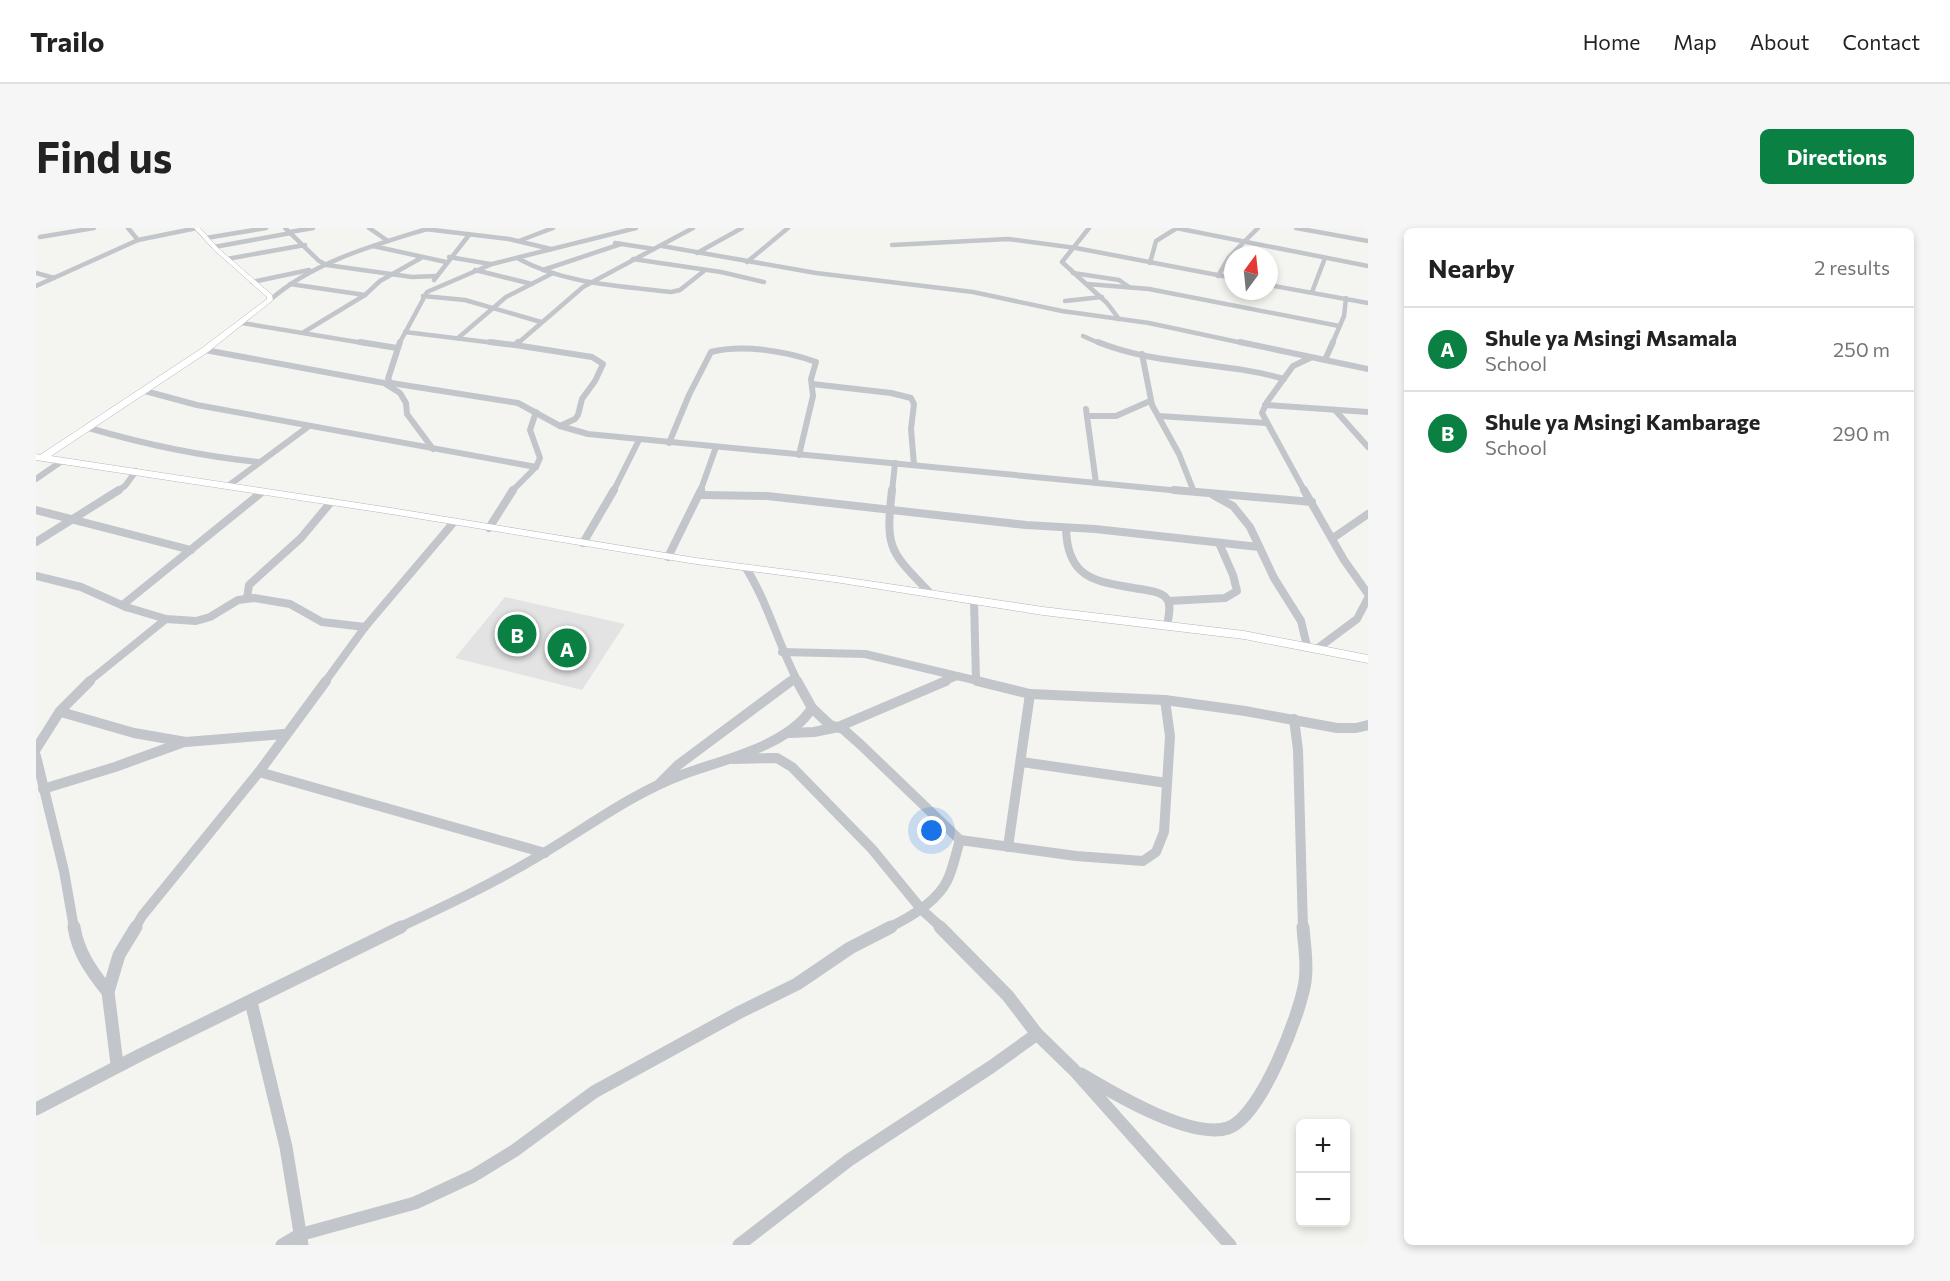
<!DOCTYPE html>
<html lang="en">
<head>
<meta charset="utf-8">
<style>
  :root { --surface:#fff; --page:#f6f6f6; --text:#222; --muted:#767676; --line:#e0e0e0; --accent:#0b8043 }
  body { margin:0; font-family:Commissioner,sans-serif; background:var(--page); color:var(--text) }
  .controls { position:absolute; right:18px; bottom:18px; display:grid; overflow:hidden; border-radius:9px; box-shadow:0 3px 9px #0003 }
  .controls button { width:54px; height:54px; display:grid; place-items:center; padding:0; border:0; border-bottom:2px solid var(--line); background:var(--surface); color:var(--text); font:30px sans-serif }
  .compass { position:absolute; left:1188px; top:18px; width:54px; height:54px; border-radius:50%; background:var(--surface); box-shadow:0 3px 9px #0003; rotate:15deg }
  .you { position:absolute; left:896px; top:603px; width:21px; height:21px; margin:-15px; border:4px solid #fff; border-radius:50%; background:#1a73e8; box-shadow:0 0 0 9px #1a73e833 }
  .badge { display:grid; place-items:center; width:39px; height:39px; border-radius:50%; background:var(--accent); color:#fff; font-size:20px; font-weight:700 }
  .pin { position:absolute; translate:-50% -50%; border:3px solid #fff; box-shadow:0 2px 6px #0006 }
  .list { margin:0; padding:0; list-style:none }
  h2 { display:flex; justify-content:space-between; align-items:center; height:78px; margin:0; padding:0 24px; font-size:26px }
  h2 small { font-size:20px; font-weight:400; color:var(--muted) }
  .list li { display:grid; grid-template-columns:39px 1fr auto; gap:18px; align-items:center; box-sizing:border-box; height:84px; padding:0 24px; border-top:2px solid var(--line) }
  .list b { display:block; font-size:22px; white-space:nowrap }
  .list p { margin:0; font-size:20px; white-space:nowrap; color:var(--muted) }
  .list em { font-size:20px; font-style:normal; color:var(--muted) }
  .map { position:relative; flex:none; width:1332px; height:1017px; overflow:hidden; border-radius:9px }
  header { display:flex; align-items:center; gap:36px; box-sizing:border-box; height:84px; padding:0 30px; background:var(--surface); border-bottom:2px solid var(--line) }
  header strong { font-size:28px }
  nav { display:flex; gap:33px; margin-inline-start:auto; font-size:21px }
  .intro { display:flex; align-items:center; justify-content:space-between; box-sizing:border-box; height:144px; padding:0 36px }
  h1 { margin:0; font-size:42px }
  .button { padding:15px 27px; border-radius:9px; background:var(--accent); color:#fff; font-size:21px; font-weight:700 }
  main { display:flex; gap:36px; padding:0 36px }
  aside { flex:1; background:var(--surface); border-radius:9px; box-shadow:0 3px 9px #0003 }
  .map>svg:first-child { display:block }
  .built { fill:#e2e3e2 }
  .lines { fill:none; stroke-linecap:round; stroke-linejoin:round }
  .secondary-casing { stroke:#b2b7bb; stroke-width:1 }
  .street-far4 { stroke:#c2c5c9; stroke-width:4.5 }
  .street-far3 { stroke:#c2c5c9; stroke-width:6 }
  .street-far2 { stroke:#c2c5c9; stroke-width:8 }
  .street-far1 { stroke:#c2c5c9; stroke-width:10 }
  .street { stroke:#c2c5c9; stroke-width:13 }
  .secondary { fill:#fff; fill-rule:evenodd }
</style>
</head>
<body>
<header>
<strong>Trailo</strong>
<nav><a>Home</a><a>Map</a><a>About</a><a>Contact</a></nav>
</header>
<div class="intro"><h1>Find us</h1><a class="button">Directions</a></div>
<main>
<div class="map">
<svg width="1332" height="1017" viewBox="0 0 1332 1017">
  <rect width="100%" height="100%" fill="#f4f4f1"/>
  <polygon class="built" points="469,369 589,396 546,462 419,430"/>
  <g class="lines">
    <g class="secondary-casing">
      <polygon id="secondary" points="158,0 164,0 182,20 236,67 237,72 172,124 15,228 355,280 660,330 799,348 1007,379 1208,403 1332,427 1332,435 1208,411 1007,387 799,354 660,336 355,286 0,232 0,226 4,227 166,120 231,71 231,69 178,22"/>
    </g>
    <g class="street-far4">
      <polyline points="92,0 102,12"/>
      <polyline points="249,0 283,33 291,37 376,49 401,48"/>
      <polyline points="333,0 352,13"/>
      <polyline points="1053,0 1026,34 1071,75 1083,91"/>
      <polyline points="1140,0 1332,38"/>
      <polyline points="1260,0 1332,13"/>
      <polyline points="389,1 473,11 515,21"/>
      <polyline points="254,4 277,0"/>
      <polyline points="4,9 58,0"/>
      <polyline points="170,10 230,0"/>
      <polyline points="483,13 517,0"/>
      <polyline points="579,15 618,21"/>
      <polyline points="856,17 972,11 1040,20 1197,50"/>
      <polyline points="337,18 410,34"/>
      <polyline points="626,18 780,45 937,64 1026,83 1113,95 1211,116"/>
      <polyline points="178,19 255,5"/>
      <polyline points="661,25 706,0"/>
      <polyline points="413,29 454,36"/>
      <path d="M481,30C528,56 583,58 635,64L644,62L668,43"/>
      <polyline points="191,31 269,17"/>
      <polyline points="597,31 685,44 728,54"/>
      <polyline points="711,34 752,0"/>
      <polyline points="1114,35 1120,13 1141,0"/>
      <polyline points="439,42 496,56"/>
      <polyline points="507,42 585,16"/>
      <polyline points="0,45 18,50"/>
      <polyline points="1037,45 1083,52 1093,59"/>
      <polyline points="1182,48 1193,29 1222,0"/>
      <polyline points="398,52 433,7"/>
      <polyline points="216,54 273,42"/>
      <polyline points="254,56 329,67"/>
      <polyline points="1051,56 1113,61 1303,98"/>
      <polyline points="1233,57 1332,75"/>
      <polyline points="0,58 102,12 161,0"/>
      <polyline points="1276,64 1289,30"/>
      <polyline points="387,68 429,72 505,94"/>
      <path d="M234,72C278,33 339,17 394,0"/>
      <polyline points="1029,73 1066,69"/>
      <polyline points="206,95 333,116"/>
      <polyline points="268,104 329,67 344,53 385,30"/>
      <polyline points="369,104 467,116"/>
      <polyline points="1047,108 1065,116"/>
      <polyline points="422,110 470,69 517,45"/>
      <polyline points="363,116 391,64 456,36 600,0"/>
      <polyline points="481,116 547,59 657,0"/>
      <polyline points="1296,116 1308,88 1310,70"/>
    </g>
    <g class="street-far3">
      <polyline points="324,114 361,120"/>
      <polyline points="364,114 352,151 355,155 482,175 524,198 552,206 1155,264"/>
      <polyline points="454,114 479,117 482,114"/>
      <path d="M1062,114C1120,138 1187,133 1248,151"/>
      <polyline points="1204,114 1332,141"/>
      <polyline points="479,117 556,129 567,136 559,153 546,171 542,187 539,191 524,198"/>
      <polyline points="169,122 348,155 364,165 370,175 371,186 397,221"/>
      <polyline points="1106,126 1116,177 1143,226 1158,264"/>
      <polyline points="1289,132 1297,114"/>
      <polyline points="776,156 855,165 875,170 878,176 875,201 878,237"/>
      <polyline points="109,163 161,177 500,239 475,264"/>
      <polyline points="1229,177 1332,184"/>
      <polyline points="1050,181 1060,255"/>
      <polyline points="1299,182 1332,219"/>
      <polyline points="500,184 494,202 504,230 500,239"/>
      <polyline points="1051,188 1080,188 1114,173"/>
      <polyline points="1123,188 1230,195"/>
      <path d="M53,200C111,217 162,228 223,234"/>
      <path d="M633,215L653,167L675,124C706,116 750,123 780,134L775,151L777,168L763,227"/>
      <polyline points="0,251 26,233"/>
      <polyline points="192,258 273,198"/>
      <polyline points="80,264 89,258 100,243"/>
      <polyline points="577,264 603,212"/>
      <polyline points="664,264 680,219"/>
      <polyline points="856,264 859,235"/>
      <polyline points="1269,264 1226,185 1231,174 1257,138 1274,130"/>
    </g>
    <g class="street-far2">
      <path d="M856,262C849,322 854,323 894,365"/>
      <polyline points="1138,262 1276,274"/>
      <polyline points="1268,262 1308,332 1332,366"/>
      <polyline points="226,264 89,375 90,379 130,391 160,393 174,389 202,372 218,370 254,376 286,394 329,399"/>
      <polyline points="665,267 731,268 990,297 1059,301 1223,319"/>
      <polyline points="1177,267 1197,278 1214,299 1238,350 1265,393 1271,418"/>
      <polyline points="0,282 155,322"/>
      <polyline points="453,300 477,262"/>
      <path d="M1030,300C1031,355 1065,354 1110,362C1117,363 1127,365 1131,371C1136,378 1132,390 1131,398"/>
      <polyline points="1297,310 1332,286"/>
      <polyline points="0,314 83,262"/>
      <polyline points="547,315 578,262"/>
      <polyline points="632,329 665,262"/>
      <path d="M710,340C732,375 743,418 762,454"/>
      <polyline points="0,348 45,359 90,379"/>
      <polyline points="211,370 213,357 265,310 295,274"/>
      <polyline points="938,372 940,452"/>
      <polyline points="1133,373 1189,370 1201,363 1197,347 1183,315"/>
      <polyline points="1282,420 1321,391 1332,370"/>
      <polyline points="746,424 829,426 921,448"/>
      <polyline points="52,454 130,391"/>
      <polyline points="289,454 329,399 418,294"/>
      <polyline points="753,454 759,450"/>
      <polyline points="906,454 921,448 947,454"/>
    </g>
    <g class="street-far1">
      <polyline points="941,453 994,466 1129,472 1209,483 1301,500 1320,500 1332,497"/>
      <polyline points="776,480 794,497 807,501 825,517 924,612 1040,628 1107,633 1120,624 1128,604 1134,508 1129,472"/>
      <polyline points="25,484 98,505 150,514 248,506"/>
      <polyline points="1258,491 1262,522 1267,700"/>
      <polyline points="754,505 778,504 802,499 910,453"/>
      <polyline points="0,521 24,483 54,453"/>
      <polyline points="0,528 28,643 38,700"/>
      <polyline points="696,531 741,530 756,539 836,621 886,682 906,700"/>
      <polyline points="986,534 1131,555"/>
      <polyline points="223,544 509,625"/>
      <polyline points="624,555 642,537 755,453"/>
      <polyline points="7,561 79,539 148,514"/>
      <polyline points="972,619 994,466"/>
      <polyline points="99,700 106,688 223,544 290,453"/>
      <path d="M362,700C409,678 456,656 501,629C549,601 596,565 648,546C689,531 752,518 776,480L761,453"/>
      <path d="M852,700C873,690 900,675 911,653C917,641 920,625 924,612"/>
    </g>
    <g class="street">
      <path d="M38,699C42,725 56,744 72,764"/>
      <polyline points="904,699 972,768 1001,806 1038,842 1194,1017"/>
      <polyline points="215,774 250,919 266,1017"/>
      <polyline points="81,836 72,764 83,727 100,699"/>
      <path d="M1045,846C1077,865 1155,912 1192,900C1225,889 1264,786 1269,754C1272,736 1268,716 1267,699"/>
      <polyline points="0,881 104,827 365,699"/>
      <polyline points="246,1017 263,1007 379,975 437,948 478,923 558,864 704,784 761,756 814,720 855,699"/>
      <polyline points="703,1017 813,932 955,839 1001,806"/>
    </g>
    <use href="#secondary" class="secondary"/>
  </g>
</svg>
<div class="controls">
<button>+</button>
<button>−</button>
</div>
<svg class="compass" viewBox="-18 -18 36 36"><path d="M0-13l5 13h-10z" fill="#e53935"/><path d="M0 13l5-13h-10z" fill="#767676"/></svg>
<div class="you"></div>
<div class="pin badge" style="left:531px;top:420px">A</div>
<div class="pin badge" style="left:481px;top:406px">B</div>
</div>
<aside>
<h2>Nearby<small>2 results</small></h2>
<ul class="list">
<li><span class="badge">A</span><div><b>Shule ya Msingi Msamala</b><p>School</p></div><em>250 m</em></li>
<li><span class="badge">B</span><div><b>Shule ya Msingi Kambarage</b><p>School</p></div><em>290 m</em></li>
</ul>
</aside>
</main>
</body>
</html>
